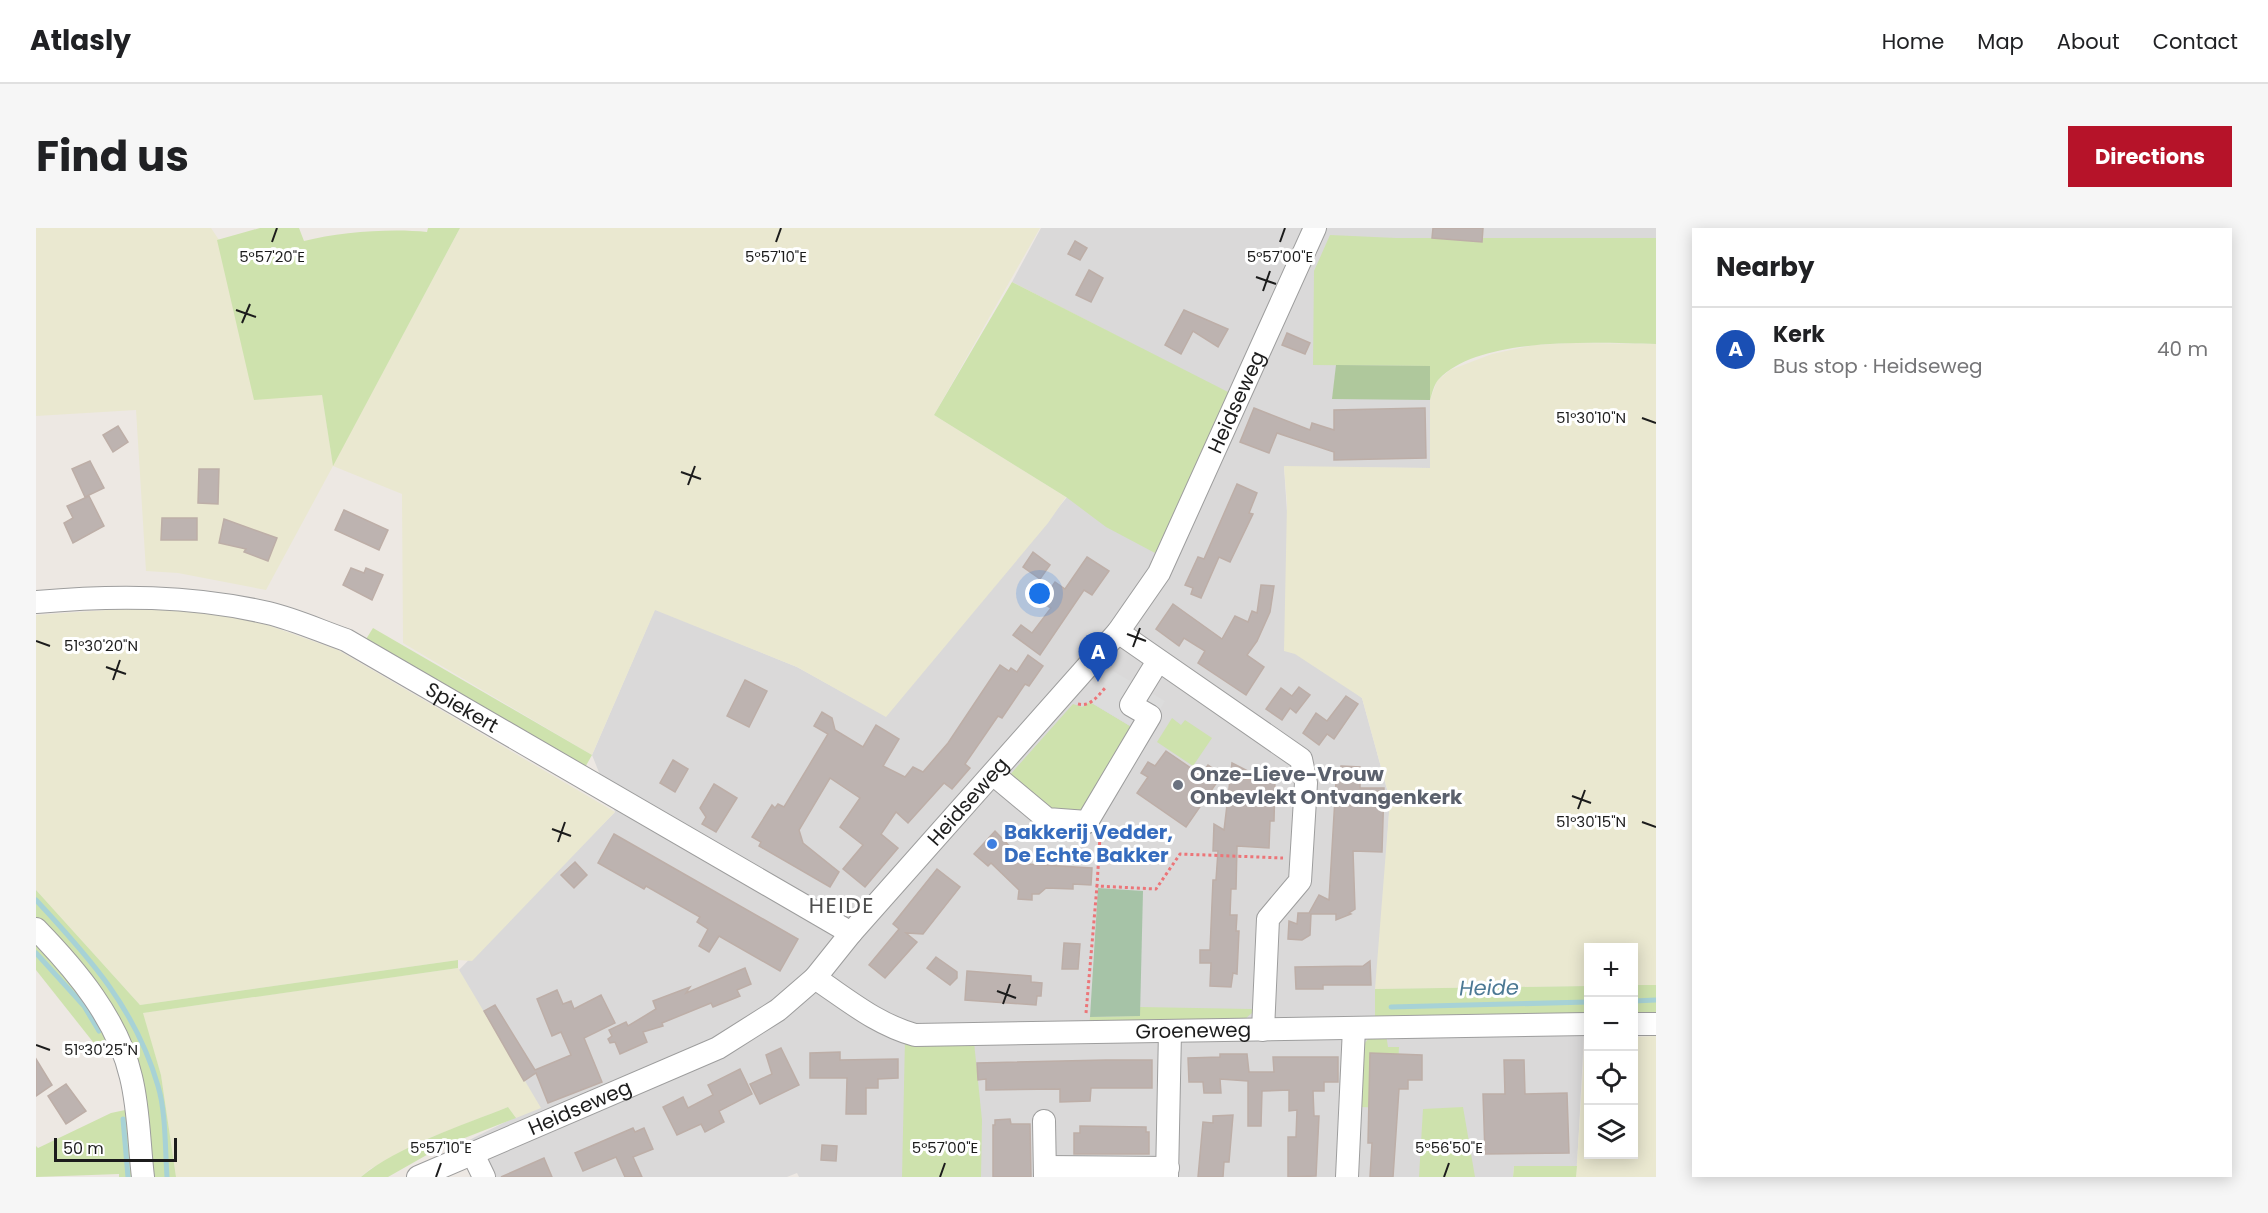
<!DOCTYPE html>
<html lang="en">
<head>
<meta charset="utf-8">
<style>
  :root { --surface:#fff; --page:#f6f6f6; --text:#202124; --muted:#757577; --line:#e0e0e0; --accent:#b61329 }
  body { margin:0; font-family:Poppins,sans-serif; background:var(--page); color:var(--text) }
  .controls { position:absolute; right:18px; bottom:18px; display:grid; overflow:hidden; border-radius:0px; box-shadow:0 3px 15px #0003 }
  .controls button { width:54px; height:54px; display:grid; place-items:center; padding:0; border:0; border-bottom:2px solid var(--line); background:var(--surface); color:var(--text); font:30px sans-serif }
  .scale { position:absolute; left:18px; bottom:15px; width:123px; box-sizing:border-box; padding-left:6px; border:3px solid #1c1c1c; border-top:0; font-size:16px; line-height:21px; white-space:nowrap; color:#1c1c1c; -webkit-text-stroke:4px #fff; paint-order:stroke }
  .you { position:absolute; left:1004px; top:366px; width:21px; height:21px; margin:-15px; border:4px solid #fff; border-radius:50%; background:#1a73e8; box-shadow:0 0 0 9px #1a73e833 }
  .badge { display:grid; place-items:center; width:39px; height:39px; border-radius:50%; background:var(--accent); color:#fff; font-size:20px; font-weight:700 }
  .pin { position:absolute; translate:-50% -50px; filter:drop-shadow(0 2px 3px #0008) }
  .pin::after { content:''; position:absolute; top:32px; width:21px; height:18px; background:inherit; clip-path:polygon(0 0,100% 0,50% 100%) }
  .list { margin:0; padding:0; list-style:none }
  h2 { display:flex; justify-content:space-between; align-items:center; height:78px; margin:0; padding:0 24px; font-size:26px }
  h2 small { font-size:20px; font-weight:400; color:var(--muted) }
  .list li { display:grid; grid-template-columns:39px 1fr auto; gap:18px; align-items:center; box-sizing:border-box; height:84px; padding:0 24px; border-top:2px solid var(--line) }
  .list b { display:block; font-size:22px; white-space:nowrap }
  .list p { margin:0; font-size:20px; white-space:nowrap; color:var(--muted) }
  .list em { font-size:20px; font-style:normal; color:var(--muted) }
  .icon { flex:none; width:33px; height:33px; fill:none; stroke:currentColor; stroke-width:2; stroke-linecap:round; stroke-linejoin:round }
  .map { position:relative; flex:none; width:1620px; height:949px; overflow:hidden; border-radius:0px }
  header { display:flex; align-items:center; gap:36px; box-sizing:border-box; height:84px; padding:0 30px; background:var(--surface); border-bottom:2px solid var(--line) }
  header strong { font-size:28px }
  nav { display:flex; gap:33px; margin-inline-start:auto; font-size:21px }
  .intro { display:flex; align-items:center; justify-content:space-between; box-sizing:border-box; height:144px; padding:0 36px }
  h1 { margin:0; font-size:42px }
  .button { padding:15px 27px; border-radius:0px; background:var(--accent); color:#fff; font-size:21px; font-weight:700 }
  main { display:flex; gap:36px; padding:0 36px }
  aside { flex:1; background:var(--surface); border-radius:0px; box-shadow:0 3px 15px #0003 }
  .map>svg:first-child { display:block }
  .residential { fill:#dad9d9 }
  .farmland { fill:#eae8d0 }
  .grass { fill:#cee2ad }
  .forest { fill:#afc89c }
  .cemetery { fill:#a6c3a7 }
  .parking { fill:#dcdcdc }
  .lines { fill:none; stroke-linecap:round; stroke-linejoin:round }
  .stream { stroke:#a7d2d6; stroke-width:5 }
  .building { fill:#bdb3b0; stroke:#bdaea7; stroke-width:1.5 }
  .minor-casing { stroke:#9d9d9d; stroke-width:24 }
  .path { stroke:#ec7578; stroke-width:3; stroke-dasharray:3 3; stroke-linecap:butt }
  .minor { stroke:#fff; stroke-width:22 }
  .ticks { fill:none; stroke:#1c1c1c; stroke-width:2 }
  .worship-dot { fill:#6b7280; stroke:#fff; stroke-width:2 }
  .shop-dot { fill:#3f7fe0; stroke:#fff; stroke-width:2 }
  .labels { text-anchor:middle; stroke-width:6; stroke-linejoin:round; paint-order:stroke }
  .street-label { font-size:20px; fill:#1c1c1c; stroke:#fff }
  .worship-label { font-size:20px; font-weight:bold; fill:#5b616d; stroke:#fff; text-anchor:start }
  .shop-label { font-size:20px; font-weight:bold; fill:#366cbe; stroke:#fff; text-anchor:start }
  .water-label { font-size:21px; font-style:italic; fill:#4c7994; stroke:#fff }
  .quarter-label { font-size:22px; letter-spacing:1.5px; fill:#4f4f4f; stroke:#fff }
  .ticks-label { font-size:15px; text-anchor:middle; fill:#1c1c1c; stroke:#fff; stroke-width:6; stroke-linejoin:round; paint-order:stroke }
</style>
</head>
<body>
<header>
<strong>Atlasly</strong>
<nav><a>Home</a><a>Map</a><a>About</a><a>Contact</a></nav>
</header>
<div class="intro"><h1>Find us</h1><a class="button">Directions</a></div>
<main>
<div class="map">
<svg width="1620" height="949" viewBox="0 0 1620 949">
  <rect width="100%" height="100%" fill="#ede8e3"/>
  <polygon class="residential" points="1005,0 1620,0 1620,12 1394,138 1395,240 1248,239 1260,419 1326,470 1354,572 1339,791 1549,788 1541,938 1478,938 1477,949 763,949 761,945 751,949 444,949 425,916 496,881 414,751 579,584 556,527 619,381 761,439 850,488 1032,268 1194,166 976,54"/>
  <g class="farmland">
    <polygon points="0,0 175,0 286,166 297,237 424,0 1004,0 898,187 1030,269 1012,295 850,489 761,439 619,382 556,527 367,415 366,266 297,238 230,362 142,345 110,343 100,182 0,188"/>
    <polygon points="1535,115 1620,116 1620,757 1598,757 1598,720 1552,720 1552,758 1339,761 1354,572 1326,470 1259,426 1248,423 1251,276 1248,238 1394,240 1394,172 1401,153 1414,142 1456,126 1498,117"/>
    <polygon points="114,379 179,382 226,395 302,422 579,584 436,733 422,732 104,777 0,662 0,387"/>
    <polygon points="422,740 505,880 480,890 472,879 398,908 334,941 325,949 140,949 125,847 106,785"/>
    <polygon points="1620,808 1620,949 1540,949 1549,811 1552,811 1552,926 1598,926 1598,809"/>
  </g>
  <g class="grass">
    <path d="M224,0H263L268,13C303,4 356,0 391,4L392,0H424L297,238L286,167L218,172L181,12Z"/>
    <path d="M1294,7L1360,10H1620V116C1563,115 1445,107 1403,151C1398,156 1396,166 1394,172L1393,138L1277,137L1278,43Z"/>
    <polygon points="976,54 1196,166 1119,325 1070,299 1030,269 898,187"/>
    <polygon points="337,400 556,527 547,543 327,416"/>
    <polygon points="1054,474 1099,501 1051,583 1016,588 972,549 1037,476 1046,479"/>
    <polygon points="1136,490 1145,497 1149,492 1176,510 1157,538 1121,514"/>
    <polygon points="0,662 104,777 422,732 422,740 107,785 125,847 140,949 116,949 104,864 0,692"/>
    <polygon points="0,715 44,763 71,809 61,819 0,742"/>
    <rect x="1598" y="757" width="22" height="27"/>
    <polygon points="1552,758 1552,788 1339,791 1339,761"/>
    <polygon points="1104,779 1216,781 1216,785 1203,796 1053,798 1054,789 1103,788"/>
    <polygon points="1350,806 1352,819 1363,819 1360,880 1322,879 1329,815 1335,807"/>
    <polygon points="869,811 938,814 946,892 945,949 866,949"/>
    <path d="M472,879L480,890L403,920L352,949H325C362,918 427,897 472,879Z"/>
    <polygon points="1427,879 1439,949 1383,949 1387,881"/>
    <polygon points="94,881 102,949 83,949 83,946 0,949 0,918 2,920 75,885"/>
    <polygon points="1478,938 1541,938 1540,949 1477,949"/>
  </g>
  <polygon class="forest" points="1300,137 1394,138 1394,172 1296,171"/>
  <polygon class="cemetery" points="1062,660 1107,663 1104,788 1054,789"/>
  <polygon class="parking" points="1077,443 1129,473 1122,485 1099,501 1054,474"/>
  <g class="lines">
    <g class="stream">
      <path d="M0,672C53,729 100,781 122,858C130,884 129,921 131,949"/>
      <polyline points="0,725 48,778 63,803"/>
      <polyline points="1598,773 1620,772"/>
      <polyline points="1355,779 1552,774"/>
      <polyline points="87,891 92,949"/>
    </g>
  </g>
  <g class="building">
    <polygon points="1397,0 1447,0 1446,14 1396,10"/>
    <polygon points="1039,13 1051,20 1044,32 1032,26"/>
    <polygon points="1053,42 1067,50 1055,74 1040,67"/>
    <polygon points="1148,82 1192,101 1182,119 1157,103 1145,126 1129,117"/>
    <polygon points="1251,105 1274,115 1269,126 1246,117"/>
    <polygon points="1218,180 1274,202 1276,195 1298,202 1298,182 1389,180 1390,230 1298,232 1298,224 1241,205 1233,225 1204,214"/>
    <polygon points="82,198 92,214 77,224 67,207"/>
    <polygon points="54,233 68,260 49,269 36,241"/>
    <polygon points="163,241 183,241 182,276 162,275"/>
    <polygon points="1201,256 1221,265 1213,285 1217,286 1194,334 1183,329 1165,370 1155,366 1157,360 1149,357 1162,329 1168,331"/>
    <polygon points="53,268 68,298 37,315 28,295 37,290 31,278"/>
    <polygon points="308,282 352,302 343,322 299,302"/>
    <polygon points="126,290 161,290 161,312 125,312"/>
    <polygon points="188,291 241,310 232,333 208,324 210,321 183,315"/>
    <polygon points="997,324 1014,337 1004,351 987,339"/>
    <polygon points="1051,329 1073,343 1056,367 1048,362 1004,427 977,407 985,397 996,405 1015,380 1005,374 1019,354 1029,361"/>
    <polygon points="315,340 328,345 330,340 347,347 336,372 307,357"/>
    <polygon points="1225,357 1238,358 1234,384 1221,413 1211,427 1228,439 1210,467 1162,435 1169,423 1148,410 1143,418 1120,401 1137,376 1186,411 1199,388 1212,394 1216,383 1221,385"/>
    <polygon points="992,427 1007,438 993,458 989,456 966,490 962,488 929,536 934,540 916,561 908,555 872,595 860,584 845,606 862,620 829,659 807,641 827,617 804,599 824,570 794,550 763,602 767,615 803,644 794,659 723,618 725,614 716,609 736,577 739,580 742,576 748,579 792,506 778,498 786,484 796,490 799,502 827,519 840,497 863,511 847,538 869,549 877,539 887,544 912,515 964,437 973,443 975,440 981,444"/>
    <polygon points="709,452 731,463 713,499 691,488"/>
    <polygon points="1263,459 1274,467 1260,485 1254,480 1246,492 1230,481 1245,460 1256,468"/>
    <polygon points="1310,468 1322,476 1298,511 1291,506 1283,517 1267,505 1280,485 1291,493"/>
    <polygon points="1130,523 1165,547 1172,537 1186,547 1150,599 1101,565 1112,549 1105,545 1112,534 1119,538"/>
    <polygon points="637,532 652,541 639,564 624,555"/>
    <polygon points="1196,535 1212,543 1208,551 1239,553 1238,593 1234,593 1233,620 1201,618 1200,661 1195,661 1194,687 1201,687 1200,703 1203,703 1201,746 1197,745 1195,759 1174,758 1175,735 1164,735 1164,722 1174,722 1177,652 1180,652 1182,623 1177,623 1178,596 1188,602"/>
    <polygon points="1305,538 1324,539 1324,560 1348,560 1346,624 1317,623 1319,681 1313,685 1315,686 1300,692 1300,686 1275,686 1274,707 1266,712 1252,711 1253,693 1261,696 1262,685 1273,685 1283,667 1293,672 1300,553 1304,553"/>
    <polygon points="678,556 701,570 680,604 666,596 670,589 664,580"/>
    <polygon points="959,603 991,636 1056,640 1055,657 1037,656 1037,661 1010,660 1003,666 996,666 996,672 982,671 983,662 955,635 952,638 938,626"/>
    <polygon points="578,606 762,711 744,743 683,708 673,724 663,718 672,701 661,694 664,689 610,658 608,661 562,635"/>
    <polygon points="539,634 551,647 538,660 525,647"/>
    <polygon points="901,641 924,659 887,706 870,705 881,714 849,750 833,737 863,701 857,696"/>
    <polygon points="1028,715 1044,716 1042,741 1026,741"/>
    <polygon points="900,729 921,744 921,750 914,757 891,740"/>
    <polygon points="1334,733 1335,757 1287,757 1287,761 1260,761 1259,739 1327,738"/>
    <polygon points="709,740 715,756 701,762 704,768 677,779 675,775 626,795 627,798 607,804 611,814 584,826 579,814 574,815 572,811 576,808 573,802 590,794 592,798 620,781 617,773 654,759 650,765"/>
    <polygon points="931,743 995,748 995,754 1006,755 1005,768 1001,768 1000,777 929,772"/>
    <polygon points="521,762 527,776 535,773 538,781 565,767 579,795 548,810 566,854 512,875 500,845 488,853 448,783 459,777 499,842 535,827 525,804 516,808 501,771"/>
    <polygon points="745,820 763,857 724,876 714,856 736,846 730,827"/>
    <polygon points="804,824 804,832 862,831 862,850 842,851 842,860 830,860 830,886 810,886 811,850 774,850 774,825"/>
    <polygon points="1334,825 1386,827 1386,852 1372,852 1372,861 1363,861 1357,949 1334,949 1336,915 1332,915"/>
    <polygon points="1184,826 1211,826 1213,844 1238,844 1237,829 1302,829 1302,854 1288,854 1288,863 1277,863 1278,888 1283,888 1280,948 1252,949 1252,909 1260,909 1261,882 1253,883 1253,862 1226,863 1225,898 1212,898 1212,853 1184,851 1185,865 1168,865 1167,854 1153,854 1152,830 1184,829"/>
    <polygon points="0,831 16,857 0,868"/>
    <polygon points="1070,832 1116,832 1116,860 1055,860 1054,873 1024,874 1024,861 950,862 950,851 942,852 941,835"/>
    <polygon points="1468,832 1488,832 1489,866 1531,865 1533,925 1449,926 1447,866 1469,866"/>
    <polygon points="704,841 716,866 683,883 688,894 669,904 665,896 641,907 627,879 647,869 652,880 677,867 672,857"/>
    <polygon points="30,856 50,883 30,896 12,868"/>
    <polygon points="1197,887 1193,934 1188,934 1187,949 1162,949 1167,894 1177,895 1177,888"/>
    <polygon points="974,891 975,896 994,896 995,949 957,949 957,897 959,897 959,892"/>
    <polygon points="1044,898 1110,899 1110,904 1113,904 1113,926 1038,926 1038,905 1044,905"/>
    <polygon points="597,900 599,904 608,900 617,921 597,929 606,949 589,949 580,929 547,943 539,925"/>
    <polygon points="786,917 801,918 800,933 785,932"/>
    <polygon points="508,930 516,949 465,949"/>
  </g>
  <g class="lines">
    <g class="minor-casing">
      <g id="minor">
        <path id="s1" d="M0,374C79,367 154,367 232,385C258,391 284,403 310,412L815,705"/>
        <polyline points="1082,404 1265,531 1270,555 1264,653 1232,691 1227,802"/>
        <polyline points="957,546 1011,591 1051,594 1114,488 1095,477 1122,433"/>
        <path d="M0,701C40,742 82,792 95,849C103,881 103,916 107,949"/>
        <path id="s2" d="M779,750C812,772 840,796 879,807L1552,796"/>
        <polyline points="1598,796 1620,796"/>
        <polyline points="1008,893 1009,949"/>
        <polyline points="436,924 448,949"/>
        <polyline points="1009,939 1132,940"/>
        <path id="s3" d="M382,949L682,820L742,782L779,750L815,705L1082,404L1123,345L1279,0"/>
        <polyline points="1131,949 1134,803"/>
        <polyline points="1311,949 1318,800"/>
      </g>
    </g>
    <g class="path">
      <path d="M1042,476C1054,479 1061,469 1069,460"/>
      <polyline points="1070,597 1095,609"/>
      <polyline points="1064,608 1061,658 1120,661 1144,626 1247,630"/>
      <polyline points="1050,785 1061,658"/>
    </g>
    <use href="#minor" class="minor"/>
  </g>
  <path class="ticks" d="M236,14L241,0M740,14L745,0M1244,14L1249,0M1220,49L1240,56M1227,63L1234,43M200,82L220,89M206,95L214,76M1606,190L1620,195M645,244L665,251M652,257L659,238M1091,406L1110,413M0,413L14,418M1097,419L1104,400M70,439L90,446M77,452L84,432M1536,568L1555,575M1542,581L1549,562M1606,594L1620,599M516,601L535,608M522,614L529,594M961,763L980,770M967,776L974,756M0,817L14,822M400,949L405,935M904,949L909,935M1408,949L1413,935"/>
  <circle class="worship-dot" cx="1142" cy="557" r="6"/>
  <circle class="shop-dot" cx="956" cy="616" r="6"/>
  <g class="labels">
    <g class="street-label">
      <text dy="7" stroke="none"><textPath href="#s3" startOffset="1166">Heidseweg</textPath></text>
      <text dy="7" stroke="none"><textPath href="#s1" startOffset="450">Spiekert</textPath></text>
      <text dy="7" stroke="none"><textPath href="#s3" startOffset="680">Heidseweg</textPath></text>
      <text dy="7" stroke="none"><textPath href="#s2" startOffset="394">Groeneweg</textPath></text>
      <text dy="7" stroke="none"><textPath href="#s3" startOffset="176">Heidseweg</textPath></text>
    </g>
    <g class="worship-label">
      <text x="1154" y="553">Onze-Lieve-Vrouw<tspan x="1154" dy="23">Onbevlekt Ontvangenkerk</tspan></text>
    </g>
    <g class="shop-label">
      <text x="968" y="611">Bakkerij Vedder,<tspan x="968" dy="23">De Echte Bakker</tspan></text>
    </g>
    <g class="water-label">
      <text transform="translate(1453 760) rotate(-1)" y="7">Heide</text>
    </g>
    <g class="quarter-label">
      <text x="806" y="685">HEIDE</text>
    </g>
  </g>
  <g class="ticks-label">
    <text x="236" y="34">5°57'20"E</text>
    <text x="740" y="34">5°57'10"E</text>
    <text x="1244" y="34">5°57'00"E</text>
    <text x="1555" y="195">51°30'10"N</text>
    <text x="65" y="423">51°30'20"N</text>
    <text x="1555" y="599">51°30'15"N</text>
    <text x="65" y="827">51°30'25"N</text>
    <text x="405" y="925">5°57'10"E</text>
    <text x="909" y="925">5°57'00"E</text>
    <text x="1413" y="925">5°56'50"E</text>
  </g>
</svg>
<div class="controls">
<button>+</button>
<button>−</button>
<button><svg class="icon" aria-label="locate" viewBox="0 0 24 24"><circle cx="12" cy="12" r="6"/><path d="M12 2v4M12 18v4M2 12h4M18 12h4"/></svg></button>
<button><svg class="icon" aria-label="layers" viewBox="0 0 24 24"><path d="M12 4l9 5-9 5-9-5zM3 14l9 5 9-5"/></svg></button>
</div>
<div class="scale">50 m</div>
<div class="you"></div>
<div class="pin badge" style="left:1062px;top:454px;background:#1a4fb4">A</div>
</div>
<aside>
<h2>Nearby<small></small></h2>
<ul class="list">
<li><span class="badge" style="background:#1a4fb4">A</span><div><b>Kerk</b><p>Bus stop · Heidseweg</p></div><em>40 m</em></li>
</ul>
</aside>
</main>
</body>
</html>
